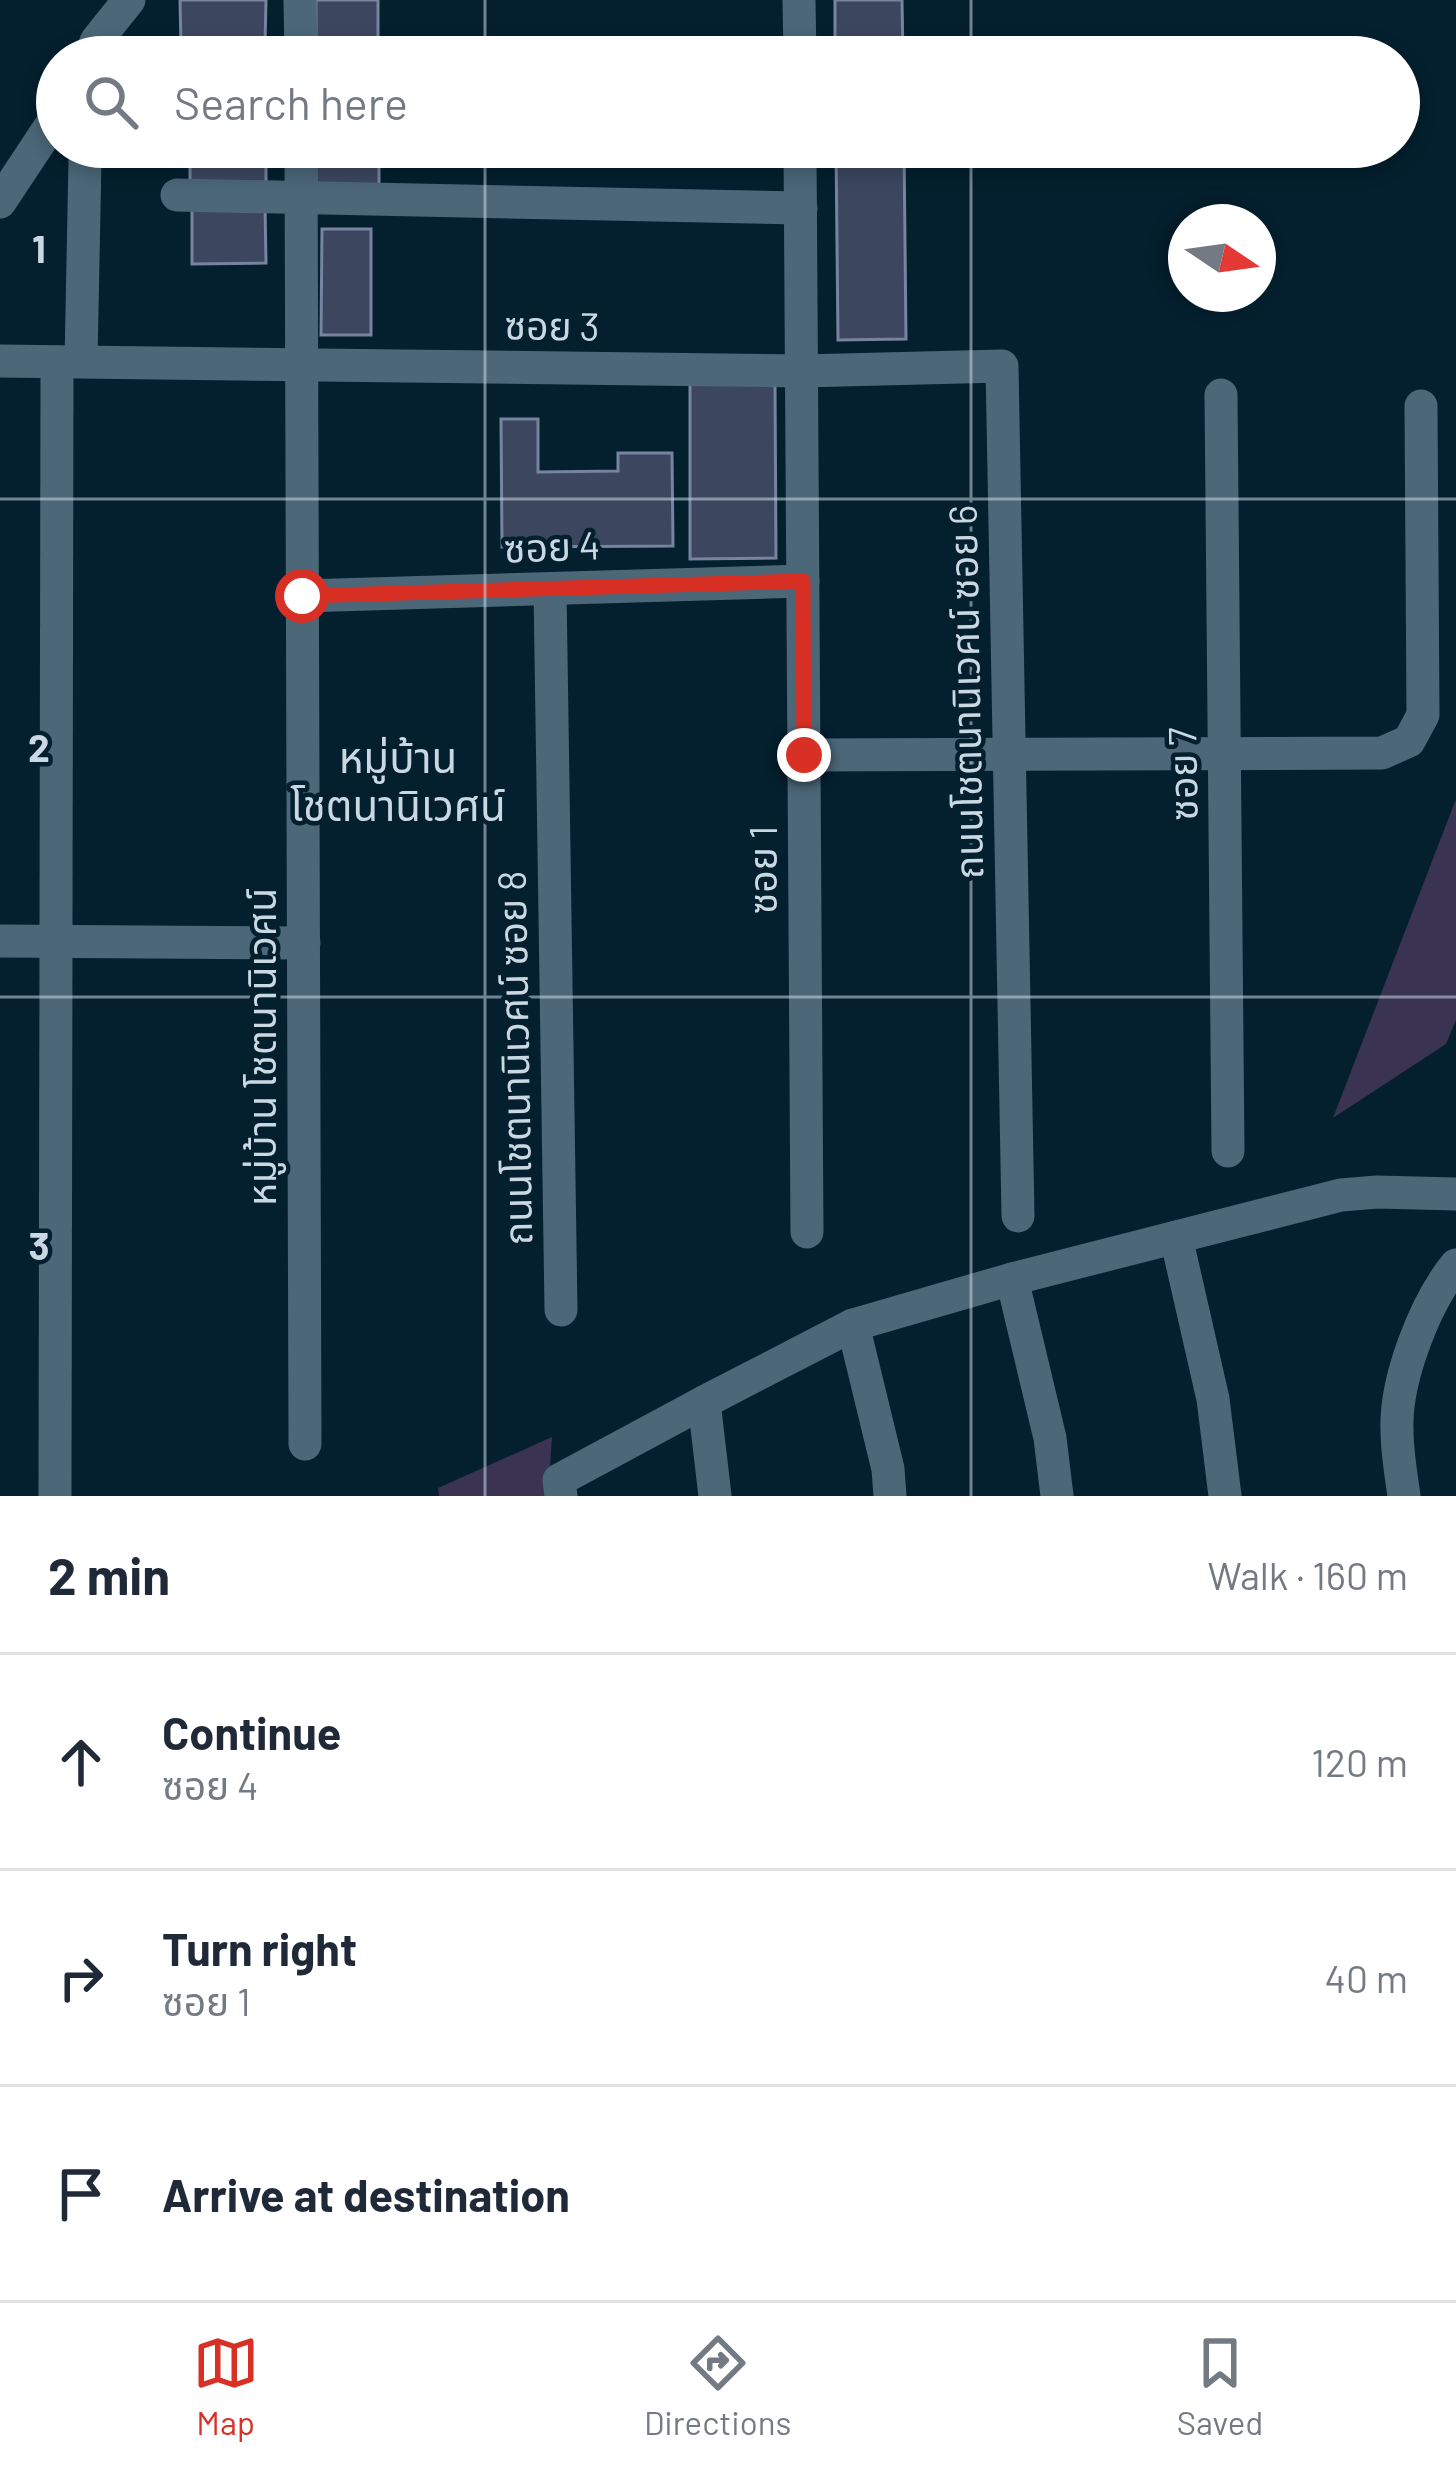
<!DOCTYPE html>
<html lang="en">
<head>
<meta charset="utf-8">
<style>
  :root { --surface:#fff; --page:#f6f6f7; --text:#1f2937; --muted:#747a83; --line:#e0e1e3; --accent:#d93025 }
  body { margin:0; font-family:Barlow,"Noto Sans Thai",sans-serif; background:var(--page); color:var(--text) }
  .compass { position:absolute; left:1168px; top:204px; width:108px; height:108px; border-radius:50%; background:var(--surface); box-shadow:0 6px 18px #0003; rotate:103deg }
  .stop { position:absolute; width:36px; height:36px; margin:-27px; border:9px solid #d93025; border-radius:50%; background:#fff }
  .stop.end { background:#d93025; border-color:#fff; box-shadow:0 3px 12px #0008 }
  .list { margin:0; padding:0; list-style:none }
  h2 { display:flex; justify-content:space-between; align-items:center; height:156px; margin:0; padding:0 48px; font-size:51px }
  h2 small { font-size:39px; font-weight:400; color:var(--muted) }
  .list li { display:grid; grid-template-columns:78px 1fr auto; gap:36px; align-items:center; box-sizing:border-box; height:216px; padding:0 48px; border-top:3px solid var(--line) }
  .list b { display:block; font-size:45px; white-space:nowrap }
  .list p { margin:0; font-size:39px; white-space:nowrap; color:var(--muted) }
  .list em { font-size:39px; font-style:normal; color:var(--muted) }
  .icon { flex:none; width:66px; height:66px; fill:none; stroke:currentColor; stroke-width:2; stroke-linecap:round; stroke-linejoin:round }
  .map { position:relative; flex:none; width:1456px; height:1496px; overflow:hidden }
  .search { position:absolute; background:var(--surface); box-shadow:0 6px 18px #0003; left:36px; right:36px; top:36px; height:132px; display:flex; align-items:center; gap:30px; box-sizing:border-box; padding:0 42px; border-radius:66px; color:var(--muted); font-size:45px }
  .sheet { height:804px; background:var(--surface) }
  nav { display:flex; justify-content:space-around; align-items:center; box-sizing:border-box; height:168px; border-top:3px solid var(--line); background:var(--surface); font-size:33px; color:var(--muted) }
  nav a { display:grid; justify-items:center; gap:6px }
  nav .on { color:var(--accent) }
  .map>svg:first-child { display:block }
  .green { fill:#3a3351 }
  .building { fill:#3c475f; stroke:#77849f; stroke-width:3 }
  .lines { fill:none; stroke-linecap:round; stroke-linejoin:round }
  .minor { stroke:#4b6778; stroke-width:33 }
  .route { stroke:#d93025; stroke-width:15 }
  .grid { fill:none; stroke:#c9d8e2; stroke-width:3; stroke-opacity:0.55 }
  .labels { text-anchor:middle; stroke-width:9; stroke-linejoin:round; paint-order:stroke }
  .street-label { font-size:39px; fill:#c9d8e2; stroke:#041f2e }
  .neighbourhood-label { font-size:42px; fill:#c9d8e2; stroke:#041f2e }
  .grid-label { font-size:39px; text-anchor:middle; font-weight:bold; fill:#c9d8e2; stroke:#041f2e; stroke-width:9; stroke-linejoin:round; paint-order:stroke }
</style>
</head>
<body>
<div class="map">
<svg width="1456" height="1496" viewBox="0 0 1456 1496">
  <rect width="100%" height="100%" fill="#041f2e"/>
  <g class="green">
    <polygon points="1456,799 1456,1020 1446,1044 1333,1118"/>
    <polygon points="552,1437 548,1496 439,1496 438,1488"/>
  </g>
  <g class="building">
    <polygon points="180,0 266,0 265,45 181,46"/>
    <rect x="316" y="0" width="62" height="57"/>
    <polygon points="835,0 902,0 903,57 835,57"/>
    <polygon points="265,45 265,57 189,57 189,46"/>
    <polygon points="190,147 266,147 266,182 190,183"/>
    <rect x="316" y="147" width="63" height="42"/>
    <polygon points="836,147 904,147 906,339 838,340"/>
    <polygon points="265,204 266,263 192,264 192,205"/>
    <polygon points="322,229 371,229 371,335 321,335"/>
    <polygon points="690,383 775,383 776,558 690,559"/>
    <polygon points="501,419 538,419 538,472 618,471 618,453 672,453 673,546 502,547"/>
  </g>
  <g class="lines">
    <g class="minor">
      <polyline points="300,0 301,57"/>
      <polyline points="799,0 800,57"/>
      <polyline points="89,57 97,40 129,0"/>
      <polyline points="301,147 305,1444"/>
      <polyline points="800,147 807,1232"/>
      <polyline points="177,195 801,208"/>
      <polyline points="0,202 57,116"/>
      <polyline points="0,361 802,371 1002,366 1018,1216"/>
      <polyline points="81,361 85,160"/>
      <polyline points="1221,395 1228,1151"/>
      <polyline points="550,589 561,1310"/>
      <polyline points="303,596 803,581"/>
      <polyline points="804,755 1382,753 1409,741 1423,715 1421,406"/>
      <polyline points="0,941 304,943"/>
      <polyline points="1176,1237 1213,1399 1225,1496"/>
      <polyline points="853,1325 888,1469 890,1496"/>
      <polyline points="55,1496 57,362"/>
      <polyline points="561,1496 559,1480 704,1402"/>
      <polyline points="715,1496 704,1402 853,1325 1012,1279"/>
      <polyline points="1057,1496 1050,1438 1012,1279 1341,1195 1377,1192 1456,1194"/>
      <path d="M1404,1496C1401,1474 1397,1452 1397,1430C1395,1380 1425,1303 1456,1265"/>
    </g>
  </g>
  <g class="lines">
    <polyline class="route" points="302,596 803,581 804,755"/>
  </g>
  <path class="grid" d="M485,0V57M971,0V57M485,147V1496M971,147V1496M0,499H1456M0,997H1456"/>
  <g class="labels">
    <g class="street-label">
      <text transform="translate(552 326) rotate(1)" y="14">ซอย 3</text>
      <text transform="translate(552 547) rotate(-2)" y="14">ซอย 4</text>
      <text transform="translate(966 692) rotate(-91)" y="14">ถนนโชตนานิเวศน์ ซอย 6</text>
      <text transform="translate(1183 774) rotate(-91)" y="14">ซอย 7</text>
      <text transform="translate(763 870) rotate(-90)" y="14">ซอย 1</text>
      <text transform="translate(262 1047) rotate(-90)" y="14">หมู่บ้าน โชตนานิเวศน์</text>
      <text transform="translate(515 1058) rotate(-91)" y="14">ถนนโชตนานิเวศน์ ซอย 8</text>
    </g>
    <g class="neighbourhood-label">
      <text x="398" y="773">หมู่บ้าน<tspan x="398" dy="48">โชตนานิเวศน์</tspan></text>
    </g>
  </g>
  <g class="grid-label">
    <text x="39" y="263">1</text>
    <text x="39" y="762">2</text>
    <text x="39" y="1260">3</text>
  </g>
</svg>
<svg class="compass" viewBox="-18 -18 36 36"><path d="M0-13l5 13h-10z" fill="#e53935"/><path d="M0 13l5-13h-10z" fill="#747a83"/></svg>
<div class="stop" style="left:302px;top:596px"></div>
<div class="stop end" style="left:804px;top:755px"></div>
<div class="search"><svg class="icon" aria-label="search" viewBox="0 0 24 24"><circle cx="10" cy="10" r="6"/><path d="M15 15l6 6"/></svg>Search here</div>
</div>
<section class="sheet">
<h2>2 min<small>Walk · 160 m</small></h2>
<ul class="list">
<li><svg class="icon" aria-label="ahead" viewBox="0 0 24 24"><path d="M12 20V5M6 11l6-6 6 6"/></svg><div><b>Continue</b><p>ซอย 4</p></div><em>120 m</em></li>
<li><svg class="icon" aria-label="right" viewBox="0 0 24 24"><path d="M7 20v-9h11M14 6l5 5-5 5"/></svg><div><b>Turn right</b><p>ซอย 1</p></div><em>40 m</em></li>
<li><svg class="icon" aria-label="arrive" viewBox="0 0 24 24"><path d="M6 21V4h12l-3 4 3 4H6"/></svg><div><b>Arrive at destination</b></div></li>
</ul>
</section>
<nav>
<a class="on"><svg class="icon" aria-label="map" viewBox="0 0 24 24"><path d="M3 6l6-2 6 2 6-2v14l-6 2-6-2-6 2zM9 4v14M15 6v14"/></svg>Map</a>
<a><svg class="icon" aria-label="directions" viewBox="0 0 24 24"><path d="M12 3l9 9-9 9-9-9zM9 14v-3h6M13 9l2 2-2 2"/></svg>Directions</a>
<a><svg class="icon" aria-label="saved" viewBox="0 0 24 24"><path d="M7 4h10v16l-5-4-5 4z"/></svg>Saved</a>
</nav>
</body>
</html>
